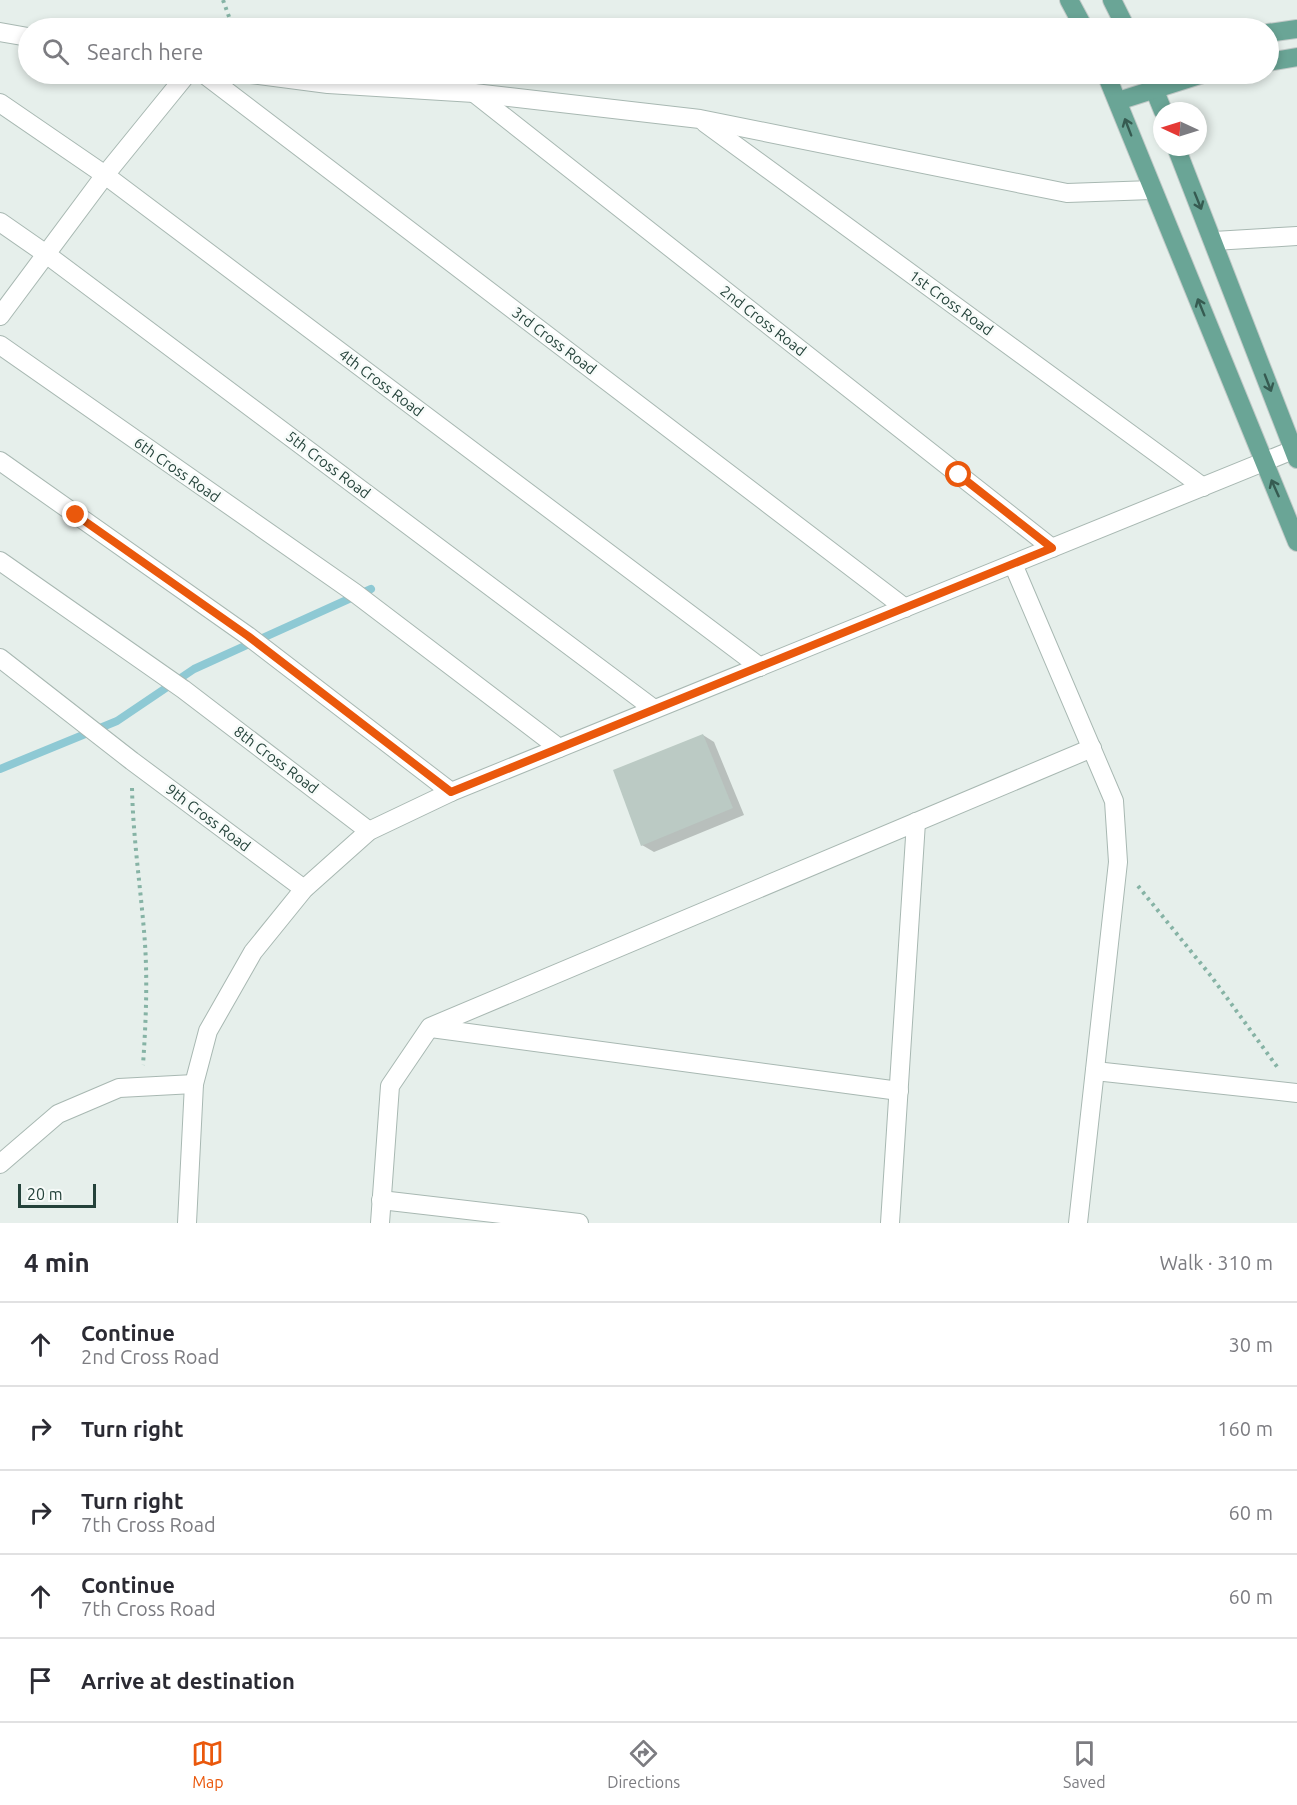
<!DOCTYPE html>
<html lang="en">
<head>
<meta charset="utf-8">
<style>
  :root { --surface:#fff; --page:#f7f7f7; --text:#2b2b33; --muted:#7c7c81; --line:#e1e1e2; --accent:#ea580c }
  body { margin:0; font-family:Ubuntu,sans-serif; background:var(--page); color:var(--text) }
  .compass { position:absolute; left:1153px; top:102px; width:54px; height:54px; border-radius:50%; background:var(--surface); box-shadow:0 3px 9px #0003; rotate:274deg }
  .scale { position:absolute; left:18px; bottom:15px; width:78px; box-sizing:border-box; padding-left:6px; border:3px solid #24423a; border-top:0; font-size:16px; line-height:21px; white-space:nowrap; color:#24423a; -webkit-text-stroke:4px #f7fbf9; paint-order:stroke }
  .stop { position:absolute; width:18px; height:18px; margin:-14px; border:4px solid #ea580c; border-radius:50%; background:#fff }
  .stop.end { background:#ea580c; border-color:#fff; box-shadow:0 2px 6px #0008 }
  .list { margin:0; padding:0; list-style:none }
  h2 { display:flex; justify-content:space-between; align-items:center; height:78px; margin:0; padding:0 24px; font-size:26px }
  h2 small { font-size:20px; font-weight:400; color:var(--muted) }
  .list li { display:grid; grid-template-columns:39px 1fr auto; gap:18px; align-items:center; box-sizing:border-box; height:84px; padding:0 24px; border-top:2px solid var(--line) }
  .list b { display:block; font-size:22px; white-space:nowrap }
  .list p { margin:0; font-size:20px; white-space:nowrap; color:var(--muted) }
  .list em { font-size:20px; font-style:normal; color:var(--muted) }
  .icon { flex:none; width:33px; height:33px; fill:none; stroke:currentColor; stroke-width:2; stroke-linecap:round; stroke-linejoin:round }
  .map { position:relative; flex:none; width:1297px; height:1223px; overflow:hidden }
  .search { position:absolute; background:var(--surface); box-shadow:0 3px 9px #0003; left:18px; right:18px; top:18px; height:66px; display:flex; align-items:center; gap:15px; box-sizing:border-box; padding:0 21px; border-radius:33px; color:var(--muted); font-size:22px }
  .sheet { height:498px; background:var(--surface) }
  nav { display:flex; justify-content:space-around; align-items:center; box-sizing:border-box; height:84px; border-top:2px solid var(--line); background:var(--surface); font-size:16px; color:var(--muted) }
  nav a { display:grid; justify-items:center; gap:3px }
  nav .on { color:var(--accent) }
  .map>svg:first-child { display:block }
  .shadow { fill:#0003 }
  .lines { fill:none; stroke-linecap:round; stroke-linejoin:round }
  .stream { stroke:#8ec9d4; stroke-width:8 }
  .building { fill:#bbcac4 }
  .minor-casing { stroke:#a8b8b2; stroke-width:20 }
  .major-casing { stroke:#c2cac8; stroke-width:20 }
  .path { stroke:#86b3a5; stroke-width:4; stroke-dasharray:3 4.5; stroke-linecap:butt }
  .minor { stroke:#fff; stroke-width:18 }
  .major { stroke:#6aa596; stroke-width:18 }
  .oneway { stroke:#365b51 }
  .route { stroke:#ea580c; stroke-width:8 }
  .labels { text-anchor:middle; stroke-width:5; stroke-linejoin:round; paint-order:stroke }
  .street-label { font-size:15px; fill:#24423a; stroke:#f7fbf9 }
</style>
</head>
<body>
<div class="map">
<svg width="1297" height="1223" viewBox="0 0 1297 1223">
  <rect width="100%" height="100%" fill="#e6efeb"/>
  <polygon class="shadow" points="703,735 714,742 744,815 654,852 642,845"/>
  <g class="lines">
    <polyline class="stream" points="0,769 117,721 194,669 371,589"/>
  </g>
  <polygon class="building" points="703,734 733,808 641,846 613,770"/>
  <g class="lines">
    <g class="minor-casing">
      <g id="minor">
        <polyline points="0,32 28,37"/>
        <polyline points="204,74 905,608"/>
        <polyline points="251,74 328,84 474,93 700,119 1067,193 1152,190"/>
        <polyline points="474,93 1052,548"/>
        <polyline points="0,103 105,175 760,667"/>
        <polyline points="705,123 1203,487"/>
        <polyline points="0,222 46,254 654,709"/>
        <polyline points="1214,241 1297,236"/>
        <polyline points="0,316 105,175 187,74"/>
        <polyline points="0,345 355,593 559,748"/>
        <polyline points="0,461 248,636 451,792"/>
        <polyline points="0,561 183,689 369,831"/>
        <polyline points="1013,564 1114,801 1118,862 1078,1223"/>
        <polyline points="0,658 132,761 304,889"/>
        <polyline points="431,1028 899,1091"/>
        <polyline points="1095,1071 1297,1093"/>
        <polyline points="0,1164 58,1114 119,1088 194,1084"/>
        <polyline points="381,1200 579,1223"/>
        <polyline points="187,1223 194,1084 208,1031 253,952 304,889 369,831 451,792 1293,450"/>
        <polyline points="380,1223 390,1086 430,1027 1092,748"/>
        <polyline points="890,1223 916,822"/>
      </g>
    </g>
    <g class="major-casing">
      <g id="major">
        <polyline points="1069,0 1084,28"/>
        <polyline points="1112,0 1126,28"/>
        <polyline points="1268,33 1297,29"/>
        <polyline points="1268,62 1297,57"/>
        <polyline points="1106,74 1297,542"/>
        <polyline points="1148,74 1163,111"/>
        <polyline points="1118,101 1203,74"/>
        <polyline points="1176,147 1297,459"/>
      </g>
    </g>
    <g class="path">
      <polyline points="223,0 233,28"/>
      <path d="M132,788C133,836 140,883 144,931C148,975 146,1021 143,1065"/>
      <polyline points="1138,886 1211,976 1278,1068"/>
    </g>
    <use href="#minor" class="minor"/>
    <use href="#major" class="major"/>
  </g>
  <defs><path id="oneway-shaft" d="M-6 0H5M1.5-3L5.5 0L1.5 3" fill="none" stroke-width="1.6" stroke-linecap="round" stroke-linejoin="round" transform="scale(1.5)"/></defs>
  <g class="oneway">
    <use href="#oneway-shaft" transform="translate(1128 127) rotate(-111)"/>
    <use href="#oneway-shaft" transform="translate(1198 201) rotate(68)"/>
    <use href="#oneway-shaft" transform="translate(1201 307) rotate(-112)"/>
    <use href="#oneway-shaft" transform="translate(1268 383) rotate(69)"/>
    <use href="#oneway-shaft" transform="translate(1275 488) rotate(-114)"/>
  </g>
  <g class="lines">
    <polyline class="route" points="76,515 248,636 451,792 1052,548 959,475"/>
  </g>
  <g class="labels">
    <g class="street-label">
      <text transform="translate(951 303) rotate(36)" y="5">1st Cross Road</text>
      <text transform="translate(763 321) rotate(38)" y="5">2nd Cross Road</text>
      <text transform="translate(554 341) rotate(37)" y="5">3rd Cross Road</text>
      <text transform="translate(381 383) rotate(37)" y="5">4th Cross Road</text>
      <text transform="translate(328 465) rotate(37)" y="5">5th Cross Road</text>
      <text transform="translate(177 470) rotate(35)" y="5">6th Cross Road</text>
      <text transform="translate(276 760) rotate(37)" y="5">8th Cross Road</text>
      <text transform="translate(208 818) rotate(37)" y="5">9th Cross Road</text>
    </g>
  </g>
</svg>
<svg class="compass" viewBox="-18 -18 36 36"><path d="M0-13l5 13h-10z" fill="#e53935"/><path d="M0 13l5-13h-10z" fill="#7c7c81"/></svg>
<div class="scale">20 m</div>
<div class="stop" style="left:959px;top:475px"></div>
<div class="stop end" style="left:76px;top:515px"></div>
<div class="search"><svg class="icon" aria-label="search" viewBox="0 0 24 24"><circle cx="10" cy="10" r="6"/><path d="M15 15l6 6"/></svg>Search here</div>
</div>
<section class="sheet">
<h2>4 min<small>Walk · 310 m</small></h2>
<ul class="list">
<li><svg class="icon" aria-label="ahead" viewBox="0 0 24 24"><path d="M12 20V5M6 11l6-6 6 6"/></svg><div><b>Continue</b><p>2nd Cross Road</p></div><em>30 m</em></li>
<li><svg class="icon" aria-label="right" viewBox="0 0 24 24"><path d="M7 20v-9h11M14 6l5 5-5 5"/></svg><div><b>Turn right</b></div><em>160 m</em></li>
<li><svg class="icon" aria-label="right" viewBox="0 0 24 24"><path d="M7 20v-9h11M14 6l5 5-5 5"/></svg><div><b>Turn right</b><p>7th Cross Road</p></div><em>60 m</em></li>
<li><svg class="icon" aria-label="ahead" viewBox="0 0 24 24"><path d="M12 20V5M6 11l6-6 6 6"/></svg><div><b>Continue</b><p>7th Cross Road</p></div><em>60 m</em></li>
<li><svg class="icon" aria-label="arrive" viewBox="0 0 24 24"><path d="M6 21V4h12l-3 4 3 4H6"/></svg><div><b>Arrive at destination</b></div></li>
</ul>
</section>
<nav>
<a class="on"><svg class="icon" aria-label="map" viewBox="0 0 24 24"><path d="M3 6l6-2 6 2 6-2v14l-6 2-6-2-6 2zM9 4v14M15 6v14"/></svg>Map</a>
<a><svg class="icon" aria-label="directions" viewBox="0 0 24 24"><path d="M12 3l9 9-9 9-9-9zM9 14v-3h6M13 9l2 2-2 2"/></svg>Directions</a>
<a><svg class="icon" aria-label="saved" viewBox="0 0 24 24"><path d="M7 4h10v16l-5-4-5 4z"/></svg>Saved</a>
</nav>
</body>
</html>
